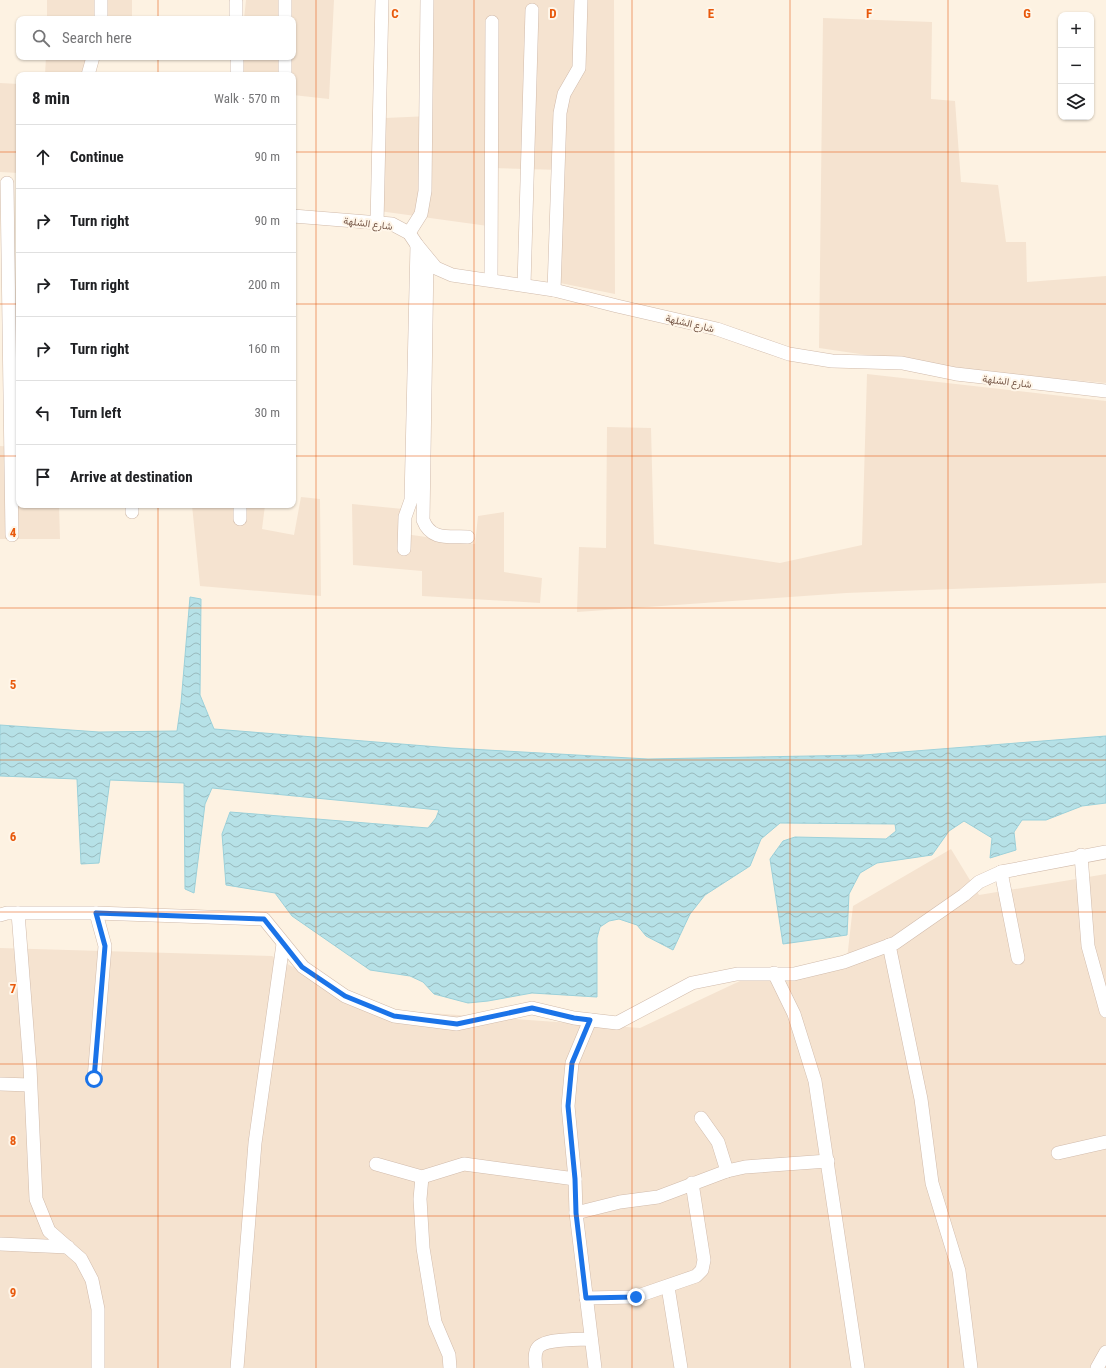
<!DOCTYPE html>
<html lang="en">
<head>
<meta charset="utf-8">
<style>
  :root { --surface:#fff; --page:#f6f6f6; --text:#202124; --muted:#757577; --line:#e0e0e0 }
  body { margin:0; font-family:"Roboto Condensed",Vazirmatn,sans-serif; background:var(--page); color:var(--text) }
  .controls { position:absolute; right:12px; top:12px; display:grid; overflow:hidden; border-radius:8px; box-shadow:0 1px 3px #0004 }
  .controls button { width:36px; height:36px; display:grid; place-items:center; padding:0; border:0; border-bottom:1px solid var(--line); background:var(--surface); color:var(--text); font:20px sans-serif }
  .stop { position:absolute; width:12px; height:12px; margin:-9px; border:3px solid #1a73e8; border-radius:50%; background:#fff }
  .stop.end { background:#1a73e8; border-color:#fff; box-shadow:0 1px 4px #0008 }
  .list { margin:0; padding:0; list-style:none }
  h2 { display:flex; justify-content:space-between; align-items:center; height:52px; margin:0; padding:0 16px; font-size:17px }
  h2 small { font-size:13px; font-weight:400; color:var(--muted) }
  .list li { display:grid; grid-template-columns:26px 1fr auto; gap:12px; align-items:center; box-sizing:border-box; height:64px; padding:0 16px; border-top:1px solid var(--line) }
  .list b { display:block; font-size:15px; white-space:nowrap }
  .list em { font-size:13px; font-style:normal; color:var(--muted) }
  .icon { flex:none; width:22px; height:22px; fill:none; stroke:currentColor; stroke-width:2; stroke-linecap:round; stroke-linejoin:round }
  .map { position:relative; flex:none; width:1106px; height:1368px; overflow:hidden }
  .search { position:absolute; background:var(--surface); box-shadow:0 1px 3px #0004; left:16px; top:16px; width:280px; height:44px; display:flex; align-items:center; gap:10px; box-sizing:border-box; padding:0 14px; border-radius:8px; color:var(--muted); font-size:15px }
  .panel { position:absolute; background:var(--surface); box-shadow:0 1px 3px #0004; left:16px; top:72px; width:280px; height:436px; border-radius:8px }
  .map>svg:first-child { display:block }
  .residential { fill:#f5e3d0 }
  .water { fill:url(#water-waves); stroke:#9cd1da }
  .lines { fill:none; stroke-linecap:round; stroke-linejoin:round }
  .street-casing { stroke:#d1bbab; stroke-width:14 }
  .street { stroke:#fff; stroke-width:13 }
  .route { stroke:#1a73e8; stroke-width:5 }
  .grid { fill:none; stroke:#e8590c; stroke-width:1; stroke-opacity:0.55 }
  .labels { text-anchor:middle; stroke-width:4; stroke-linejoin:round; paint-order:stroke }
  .street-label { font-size:10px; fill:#765747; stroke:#fff6e9 }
  .grid-label { font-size:13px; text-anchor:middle; font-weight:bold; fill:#e8590c; stroke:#fff6e9; stroke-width:4; stroke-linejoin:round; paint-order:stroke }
</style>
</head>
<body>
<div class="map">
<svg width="1106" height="1368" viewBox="0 0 1106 1368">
  <defs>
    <pattern id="water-waves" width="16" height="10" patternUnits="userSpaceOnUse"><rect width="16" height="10" fill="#b6e1e7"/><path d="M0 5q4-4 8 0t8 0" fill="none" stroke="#99b9bd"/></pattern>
  </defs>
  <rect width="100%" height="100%" fill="#fdf2e2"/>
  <g class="residential">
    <rect x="47" y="0" width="85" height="19"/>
    <polygon points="246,0 334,0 329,99 293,95 293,75 239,75 241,57 293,57 293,19 244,19"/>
    <polygon points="429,0 614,0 615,294 555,282 560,170 490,168 488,226 372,210 385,118 430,116"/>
    <polygon points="823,18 932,22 931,99 955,101 961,182 998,185 1006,242 1026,242 1027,282 1106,276 1106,383 982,372 819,348"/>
    <polygon points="46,57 93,57 89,75 45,75"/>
    <polygon points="0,83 19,84 19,173 0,172"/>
    <polygon points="867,374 1106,401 1106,583 846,593 577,612 579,547 606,548 607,427 651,428 654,544 780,563 862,545"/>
    <polygon points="0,446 19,447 19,505 59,505 60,539 0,539"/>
    <polygon points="301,497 320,499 321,596 200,586 192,505 265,505 262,529 294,535"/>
    <polygon points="352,504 403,509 405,534 475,544 478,516 504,512 504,572 542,578 540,603 422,596 422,571 353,565"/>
    <polygon points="951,849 979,895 1106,874 1106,1368 0,1368 0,948 272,956 374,1009 640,1028 740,981 846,968 853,906"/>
  </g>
  <polygon class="water" points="190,597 201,599 200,695 214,729 451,748 648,759 864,755 1106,736 1106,803 1082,806 1046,820 1022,820 1014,832 1016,850 990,858 992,838 964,821 949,831 932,855 877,863 860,873 849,894 847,935 783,944 770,859 783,841 795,837 886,839 896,831 895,824 780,823 761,839 750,866 705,895 690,914 673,950 646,936 637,925 619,919 609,921 600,927 597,938 597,997 532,993 488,1001 468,1003 434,994 423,982 410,976 370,970 292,916 275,893 226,885 222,834 230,812 428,828 436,818 439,810 212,788 205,804 194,893 185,889 184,783 110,780 99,863 81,864 77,779 0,776 0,725 99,732 177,731 181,703"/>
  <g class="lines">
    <g class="street-casing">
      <g id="street">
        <polyline points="101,0 101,19"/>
        <polyline points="236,2 236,19"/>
        <polyline points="285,19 285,0"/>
        <polyline points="237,57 237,75"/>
        <polyline points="88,75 93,57"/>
        <polyline points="285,75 285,57"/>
        <polyline points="7,183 12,535"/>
        <polyline points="293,216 392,224 409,233 417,245 436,268 452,275 554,290 617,306 717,329 789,354 832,361 902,363 956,374 1106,391"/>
        <polyline points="377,223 382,0"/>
        <polyline points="409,233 421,214 425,191 427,0"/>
        <path d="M427,258L423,520C431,541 449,536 468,537"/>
        <polyline points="491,280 492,22"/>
        <polyline points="524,285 532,10"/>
        <polyline points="554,290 560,113 564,94 579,68 581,0"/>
        <polyline points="132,505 132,512"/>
        <polyline points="240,519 240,505"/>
        <polyline points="404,549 405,517 411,500 417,245"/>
        <polyline points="1081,855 1088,946 1106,1011"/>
        <polyline points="1001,872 1018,958"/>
        <polyline points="18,913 30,1067 36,1199 49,1231 81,1259 92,1280 98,1309 98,1368"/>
        <polyline points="0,915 7,913 96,913 264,919 303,967 345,996 394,1016 457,1024 532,1008 574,1018 617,1023 692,983 737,974 794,974 844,962 895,943 964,895 979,882 1001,872 1106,852"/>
        <polyline points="889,945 921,1099 932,1183 959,1271 971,1368"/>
        <polyline points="774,973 794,1014 815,1081 858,1368"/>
        <polyline points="590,1020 572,1063 568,1106 575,1179 576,1213 595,1368"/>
        <polyline points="94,1079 105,946 96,913"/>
        <polyline points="0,1084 30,1085"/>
        <polyline points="701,1118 718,1142 727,1171"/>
        <polyline points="1058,1153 1106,1142"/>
        <polyline points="376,1164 422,1177 464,1164 575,1179"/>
        <polyline points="422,1177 420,1199 423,1248 435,1322 449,1355 450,1368"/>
        <polyline points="576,1213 620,1202 658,1197 727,1171 745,1167 828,1161"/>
        <polyline points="0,1244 68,1247"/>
        <polyline points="668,1287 681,1368"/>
        <polyline points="586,1298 635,1297 696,1276 702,1270 704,1260 692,1183"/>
        <polyline points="237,1368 255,1143 283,944"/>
        <path d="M536,1368C535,1362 534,1355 537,1349C543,1338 578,1340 591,1339"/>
        <polyline points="1097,1368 1106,1352"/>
      </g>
    </g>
    <use href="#street" class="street"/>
  </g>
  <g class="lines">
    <polyline class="route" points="94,1079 105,946 96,913 264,919 302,967 345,996 394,1016 457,1024 532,1008 574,1018 590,1020 572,1063 568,1106 575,1179 576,1213 586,1298 636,1297"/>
  </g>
  <path class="grid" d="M158,0V19M316,0V1368M474,0V1368M632,0V1368M790,0V1368M948,0V1368M158,57V75M0,152H19M293,152H1106M0,304H19M293,304H1106M0,456H19M293,456H1106M158,505V1368M0,608H1106M0,760H1106M0,912H1106M0,1064H1106M0,1216H1106"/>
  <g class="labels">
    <g class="street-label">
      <text transform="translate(368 223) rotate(7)" y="4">شارع الشلهة</text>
      <text transform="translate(690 323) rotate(13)" y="4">شارع الشلهة</text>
      <text transform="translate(1007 381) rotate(7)" y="4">شارع الشلهة</text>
    </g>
  </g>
  <g class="grid-label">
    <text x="395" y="18">C</text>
    <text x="553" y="18">D</text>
    <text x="711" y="18">E</text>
    <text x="869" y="18">F</text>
    <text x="1027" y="18">G</text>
    <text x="13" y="537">4</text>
    <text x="13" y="689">5</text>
    <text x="13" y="841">6</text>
    <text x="13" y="993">7</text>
    <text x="13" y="1145">8</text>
    <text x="13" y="1297">9</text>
  </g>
</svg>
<div class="controls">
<button>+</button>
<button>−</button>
<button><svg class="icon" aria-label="layers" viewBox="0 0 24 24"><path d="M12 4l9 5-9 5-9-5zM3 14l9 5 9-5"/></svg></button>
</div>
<div class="stop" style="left:94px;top:1079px"></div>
<div class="stop end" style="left:636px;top:1297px"></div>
<div class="search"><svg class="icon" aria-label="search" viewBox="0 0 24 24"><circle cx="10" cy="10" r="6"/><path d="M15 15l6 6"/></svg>Search here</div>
<section class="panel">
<h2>8 min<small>Walk · 570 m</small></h2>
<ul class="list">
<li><svg class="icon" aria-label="ahead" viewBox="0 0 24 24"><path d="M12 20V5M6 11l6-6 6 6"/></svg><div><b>Continue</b></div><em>90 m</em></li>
<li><svg class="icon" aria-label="right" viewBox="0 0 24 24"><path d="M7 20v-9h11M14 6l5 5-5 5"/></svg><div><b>Turn right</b></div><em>90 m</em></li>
<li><svg class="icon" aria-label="right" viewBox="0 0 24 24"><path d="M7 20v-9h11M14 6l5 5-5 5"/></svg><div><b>Turn right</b></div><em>200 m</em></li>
<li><svg class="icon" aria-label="right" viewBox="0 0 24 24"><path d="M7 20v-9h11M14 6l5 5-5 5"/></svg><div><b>Turn right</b></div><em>160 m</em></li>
<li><svg class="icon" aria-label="left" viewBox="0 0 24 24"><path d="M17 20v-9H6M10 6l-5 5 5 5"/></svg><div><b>Turn left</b></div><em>30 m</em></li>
<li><svg class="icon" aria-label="arrive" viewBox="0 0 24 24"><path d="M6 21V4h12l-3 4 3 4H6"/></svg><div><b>Arrive at destination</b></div></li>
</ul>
</section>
</div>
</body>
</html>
